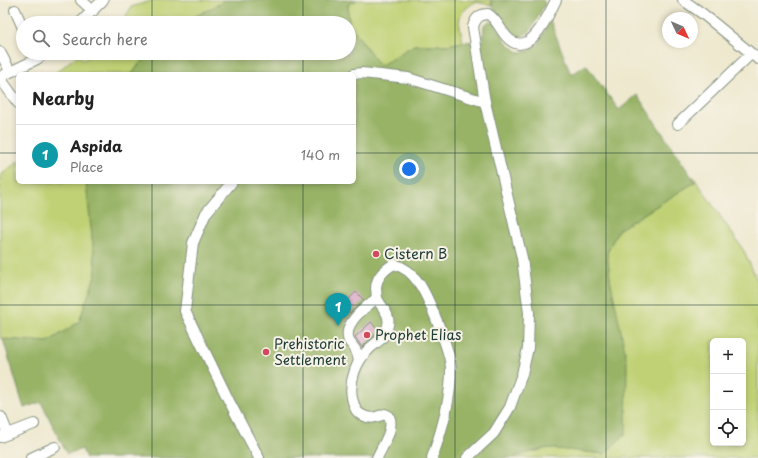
<!DOCTYPE html>
<html lang="en">
<head>
<meta charset="utf-8">
<style>
  :root { --surface:#fff; --page:#f2f2f2; --text:#222; --muted:#767676; --line:#e0e0e0; --accent:#2563eb }
  body { margin:0; font-family:"Playpen Sans",sans-serif; background:var(--page); color:var(--text) }
  .controls { position:absolute; right:12px; bottom:12px; display:grid; overflow:hidden; border-radius:6px; box-shadow:0 2px 6px #0003 }
  .controls button { width:36px; height:36px; display:grid; place-items:center; padding:0; border:0; border-bottom:1px solid var(--line); background:var(--surface); color:var(--text); font:20px sans-serif }
  .compass { position:absolute; left:662px; top:12px; width:36px; height:36px; border-radius:50%; background:var(--surface); box-shadow:0 2px 6px #0003; rotate:134deg }
  .you { position:absolute; left:409px; top:169px; width:14px; height:14px; margin:-10px; border:3px solid #fff; border-radius:50%; background:#1a73e8; box-shadow:0 0 0 6px #1a73e833 }
  .badge { display:grid; place-items:center; width:26px; height:26px; border-radius:50%; background:var(--accent); color:#fff; font-size:13px; font-weight:700 }
  .pin { position:absolute; translate:-50% -33px; filter:drop-shadow(0 1px 2px #0008) }
  .pin::after { content:''; position:absolute; top:21px; width:14px; height:12px; background:inherit; clip-path:polygon(0 0,100% 0,50% 100%) }
  .list { margin:0; padding:0; list-style:none }
  h2 { display:flex; justify-content:space-between; align-items:center; height:52px; margin:0; padding:0 16px; font-size:17px }
  h2 small { font-size:13px; font-weight:400; color:var(--muted) }
  .list li { display:grid; grid-template-columns:26px 1fr auto; gap:12px; align-items:center; box-sizing:border-box; height:60px; padding:0 16px; border-top:1px solid var(--line) }
  .list b { display:block; font-size:15px; white-space:nowrap }
  .list p { margin:0; font-size:13px; white-space:nowrap; color:var(--muted) }
  .list em { font-size:13px; font-style:normal; color:var(--muted) }
  .icon { flex:none; width:22px; height:22px; fill:none; stroke:currentColor; stroke-width:2; stroke-linecap:round; stroke-linejoin:round }
  .map { position:relative; flex:none; width:758px; height:458px; overflow:hidden }
  .search { position:absolute; background:var(--surface); box-shadow:0 2px 6px #0003; left:16px; top:16px; width:340px; height:44px; display:flex; align-items:center; gap:10px; box-sizing:border-box; padding:0 14px; border-radius:22px; color:var(--muted); font-size:15px }
  .panel { position:absolute; background:var(--surface); box-shadow:0 2px 6px #0003; left:16px; top:72px; width:340px; height:112px; border-radius:6px }
  .map>svg:first-child { display:block }
  .green { fill:#c0d174; stroke:#708754; fill-rule:evenodd }
  .forest { fill:#98b366; stroke:#5c784d }
  .building { fill:#d9a4c8 }
  .lines { fill:none; stroke-linecap:round; stroke-linejoin:round }
  .minor-casing { stroke:#869281; stroke-width:12 }
  .minor { stroke:#fff; stroke-width:10 }
  .grid { fill:none; stroke:#1f3d34; stroke-width:1; stroke-opacity:0.55 }
  .poi-dot { fill:#d1495b; stroke:#f7f3e8; stroke-width:1.5 }
  .labels { text-anchor:middle; stroke-width:4; stroke-linejoin:round; paint-order:stroke }
  .poi-label { font-size:14px; fill:#1f3d34; stroke:#f7f3e8; text-anchor:start }
</style>
</head>
<body>
<div class="map">
<svg width="758" height="458" viewBox="0 0 758 458">
  <rect width="100%" height="100%" fill="#f7f3e8"/>
  <filter id="ink" filterUnits="userSpaceOnUse"><feTurbulence type="fractalNoise" baseFrequency=".025" numOctaves="2"/><feDisplacementMap in="SourceGraphic" scale="8" xChannelSelector="R" yChannelSelector="G"/><feConvolveMatrix kernelMatrix="1 2 1 2 8 2 1 2 1" color-interpolation-filters="sRGB"/></filter>
  <filter id="wash" filterUnits="userSpaceOnUse"><feTurbulence type="fractalNoise" baseFrequency=".012" numOctaves="4" result="noise"/><feDisplacementMap in="SourceGraphic" scale="16" xChannelSelector="R" yChannelSelector="G"/><feGaussianBlur stdDeviation="0.9" result="paint"/><feColorMatrix in="noise" values="0 0 0 0 0 0 0 0 0 0 0 0 0 0 0 0 0 1.4 0 .05"/><feComposite in="paint" operator="in"/></filter>
  <g filter="url(#wash)">
    <rect width="100%" height="100%" fill="#eee8ce"/>
    <g class="green">
      <polygon points="154,0 224,0 223,2 183,23 122,23 131,7"/>
      <path d="M357,0H491L492,5L475,2C454,15 459,21 463,42L447,45H414L380,66L349,24L348,5Z"/>
      <polygon points="92,53 150,53 140,63 132,74 54,74 78,55 84,60"/>
      <polygon points="18,161 18,182 86,182 96,273 79,322 48,342 3,339 0,337 0,176"/>
      <path d="M693,176L744,251L758,282V458H514L516,456L548,448L605,454L610,278L607,253L618,230L695,182ZM713,341H743V443H713Z"/>
    </g>
    <g class="forest">
      <polygon points="224,0 357,0 348,5 349,23 183,23 223,2"/>
      <path d="M491,0H543L545,4L530,31L521,37L515,38C507,31 492,10 491,0Z"/>
      <polygon points="550,20 571,75 586,65 619,110 637,95 695,182 618,230 607,253 610,278 627,361 626,433 605,454 548,448 516,456 514,458 86,458 82,449 67,454 41,402 24,408 3,339 48,342 79,322 96,273 86,182 354,182 354,74 132,74 140,63 150,53 349,53 349,24 380,66 414,45 447,45 463,42 483,41 484,25 489,22 495,23 507,43 518,52 530,51 539,43"/>
    </g>
    <g id="blocks">
      <g class="building">
        <polygon points="356,292 364,300 350,313 343,305"/>
        <polygon points="371,322 379,331 362,347 355,337"/>
      </g>
    </g>
  </g>
  <g filter="url(#ink)">
    <use href="#blocks" fill-opacity="0" stroke="#869281" stroke-width="1"/>
    <g class="lines">
      <g class="minor-casing">
        <g id="minor">
          <polyline points="81,0 93,11"/>
          <polyline points="683,0 703,14 758,59"/>
          <polyline points="15,10 23,28"/>
          <polyline points="80,23 103,0"/>
          <polyline points="0,52 10,71"/>
          <polyline points="354,74 362,73 408,78 485,102"/>
          <polyline points="0,77 37,59 45,53"/>
          <polyline points="0,78 18,103"/>
          <polyline points="678,124 751,54"/>
          <polyline points="232,182 206,213 193,243 185,311 229,401 259,458"/>
          <path d="M359,361C358,357 357,352 355,349C353,346 351,344 349,341C342,323 365,308 377,298"/>
          <polyline points="1,417 8,434"/>
          <polyline points="0,437 34,424"/>
          <polyline points="31,458 55,447"/>
          <path d="M377,458C382,446 395,429 389,416L385,414C377,417 371,420 362,415C355,412 354,405 352,398C349,380 356,361 370,348C379,340 385,339 388,325C391,314 380,306 377,298C376,296 377,292 376,289C376,277 384,270 394,264C404,267 412,273 418,282C428,295 451,353 451,369C451,400 442,430 432,458"/>
          <path d="M467,458L494,433L510,407L522,374L528,348L529,313L522,258L485,102L473,27C475,19 479,14 488,14C498,20 501,33 510,40C531,57 549,13 556,0"/>
        </g>
      </g>
      <use href="#minor" class="minor"/>
    </g>
  </g>
  <path class="grid" d="M152,0V23M303,0V23M455,0V458M606,0V458M152,53V74M303,53V74M0,153H18M354,153H758M152,182V458M303,182V458M0,305H758"/>
  <g class="poi-dot">
    <circle cx="376" cy="254" r="4"/>
    <circle cx="367" cy="335" r="4"/>
    <circle cx="266" cy="352" r="4"/>
  </g>
  <g class="labels">
    <g class="poi-label">
      <text x="384" y="259">Cistern B</text>
      <text x="375" y="340">Prophet Elias</text>
      <text x="274" y="349">Prehistoric<tspan x="274" dy="16">Settlement</tspan></text>
    </g>
  </g>
</svg>
<div class="controls">
<button>+</button>
<button>−</button>
<button><svg class="icon" aria-label="locate" viewBox="0 0 24 24"><circle cx="12" cy="12" r="6"/><path d="M12 2v4M12 18v4M2 12h4M18 12h4"/></svg></button>
</div>
<svg class="compass" viewBox="-18 -18 36 36"><path d="M0-13l5 13h-10z" fill="#e53935"/><path d="M0 13l5-13h-10z" fill="#767676"/></svg>
<div class="you"></div>
<div class="pin badge" style="left:338px;top:326px;background:#0f9aa8">1</div>
<div class="search"><svg class="icon" aria-label="search" viewBox="0 0 24 24"><circle cx="10" cy="10" r="6"/><path d="M15 15l6 6"/></svg>Search here</div>
<section class="panel">
<h2>Nearby<small></small></h2>
<ul class="list">
<li><span class="badge" style="background:#0f9aa8">1</span><div><b>Aspida</b><p>Place</p></div><em>140 m</em></li>
</ul>
</section>
</div>
</body>
</html>
